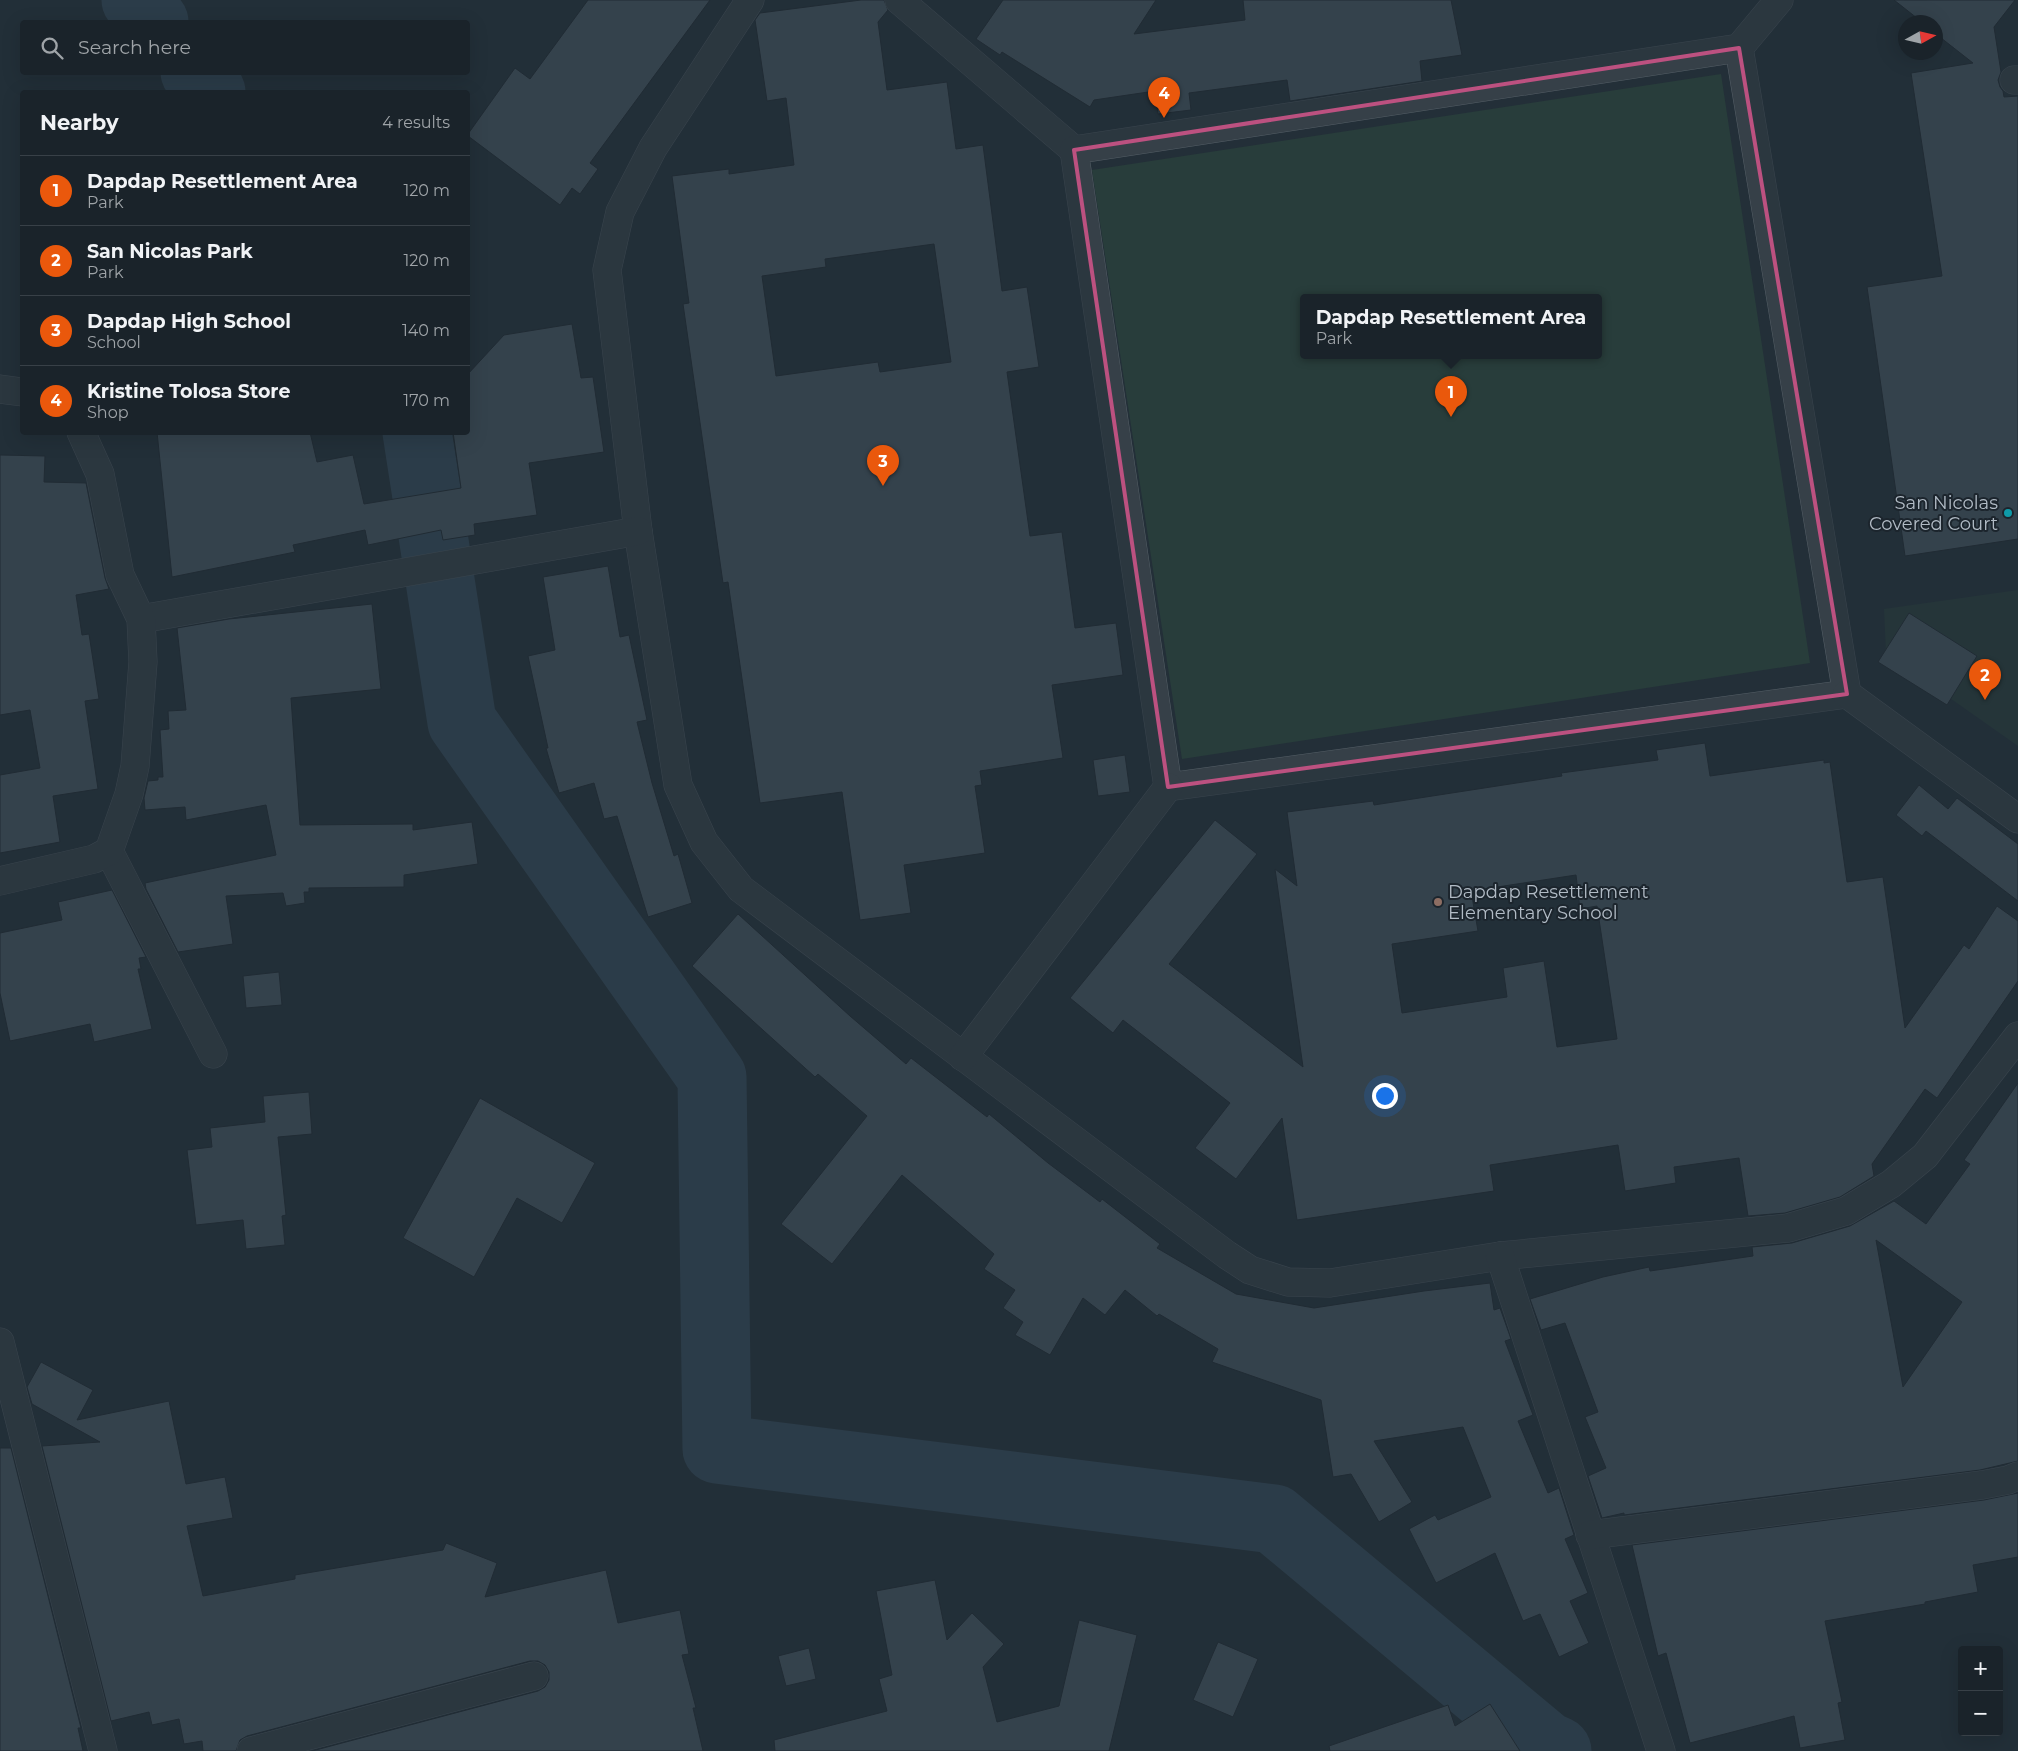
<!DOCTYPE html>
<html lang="en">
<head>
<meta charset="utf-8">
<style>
  :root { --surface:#1a232a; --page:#272f36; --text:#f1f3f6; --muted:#9fa4a8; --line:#384047; --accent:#ea580c }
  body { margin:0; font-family:Montserrat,sans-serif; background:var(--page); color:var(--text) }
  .controls { position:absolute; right:15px; bottom:15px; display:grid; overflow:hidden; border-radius:5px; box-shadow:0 5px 20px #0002 }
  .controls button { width:45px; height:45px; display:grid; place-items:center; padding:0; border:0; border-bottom:1px solid var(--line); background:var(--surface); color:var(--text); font:25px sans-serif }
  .compass { position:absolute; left:1898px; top:15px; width:45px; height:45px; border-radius:50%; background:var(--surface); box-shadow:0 5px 20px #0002; rotate:82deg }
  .you { position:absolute; left:1384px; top:1095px; width:18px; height:18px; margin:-12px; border:4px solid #fff; border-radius:50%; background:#1a73e8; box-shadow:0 0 0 8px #1a73e833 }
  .badge { display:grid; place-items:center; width:32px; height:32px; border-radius:50%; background:var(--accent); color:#fff; font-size:16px; font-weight:700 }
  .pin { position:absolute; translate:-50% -41px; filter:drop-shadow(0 1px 2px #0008) }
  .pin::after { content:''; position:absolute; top:26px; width:18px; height:15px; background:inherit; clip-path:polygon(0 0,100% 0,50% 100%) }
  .popup { position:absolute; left:1300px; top:294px; width:302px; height:65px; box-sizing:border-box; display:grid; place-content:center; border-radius:5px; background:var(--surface); filter:drop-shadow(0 1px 4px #0005); font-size:16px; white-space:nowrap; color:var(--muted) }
  .popup b { font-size:19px; color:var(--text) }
  .popup::after { content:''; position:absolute; left:50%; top:100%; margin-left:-10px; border:10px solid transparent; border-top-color:var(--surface) }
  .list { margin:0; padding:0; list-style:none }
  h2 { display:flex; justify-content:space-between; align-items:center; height:65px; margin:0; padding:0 20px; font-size:21px }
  h2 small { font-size:16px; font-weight:400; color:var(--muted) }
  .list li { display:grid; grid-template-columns:32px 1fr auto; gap:15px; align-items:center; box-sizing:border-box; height:70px; padding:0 20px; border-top:1px solid var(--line) }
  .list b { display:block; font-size:19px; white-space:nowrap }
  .list p { margin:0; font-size:16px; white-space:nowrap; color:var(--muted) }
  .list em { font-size:16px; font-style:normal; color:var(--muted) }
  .icon { flex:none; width:28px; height:28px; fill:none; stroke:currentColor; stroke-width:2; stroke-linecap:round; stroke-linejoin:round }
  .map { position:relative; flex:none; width:2018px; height:1751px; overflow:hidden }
  .search { position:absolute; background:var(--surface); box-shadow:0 5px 20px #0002; left:20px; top:20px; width:450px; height:55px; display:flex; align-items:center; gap:12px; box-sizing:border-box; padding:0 18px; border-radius:5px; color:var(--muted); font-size:19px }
  .panel { position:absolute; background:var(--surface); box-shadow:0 5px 20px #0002; left:20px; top:90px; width:450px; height:345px; border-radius:5px }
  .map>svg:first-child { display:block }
  .green { fill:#283d3b; fill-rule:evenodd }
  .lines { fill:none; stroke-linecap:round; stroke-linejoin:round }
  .river { stroke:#374d5e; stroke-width:69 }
  .building { fill:#4b5964; stroke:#1e272f; fill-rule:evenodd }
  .minor-casing { stroke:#545e66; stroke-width:29 }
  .minor { stroke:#364048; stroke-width:28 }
  .marked { fill:none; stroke:#bc5180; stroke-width:4; stroke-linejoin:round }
  .culture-dot { fill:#0f9aa8; stroke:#1c252d; stroke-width:2 }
  .education-dot { fill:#8d6e63; stroke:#1c252d; stroke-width:2 }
  .labels { text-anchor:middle; stroke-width:4; stroke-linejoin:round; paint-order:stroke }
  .poi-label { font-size:18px; fill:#b1bbc5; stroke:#1c252d; text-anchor:end }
</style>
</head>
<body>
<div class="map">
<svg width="2018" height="1751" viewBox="0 0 2018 1751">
  <rect width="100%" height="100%" fill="#232f38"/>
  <g class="green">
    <path d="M1721,74L1810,663L1182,759L1092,170ZM1304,298H1598V356H1304Z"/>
    <polygon points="2018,590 2018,746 1886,653 1884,609"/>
  </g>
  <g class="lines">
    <g class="river">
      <polyline points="136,0 154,22"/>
      <polyline points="195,72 211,92"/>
      <polyline points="417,432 462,722 712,1077 717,1449 1274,1519 1546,1746 1557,1751"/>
    </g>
  </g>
  <g class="building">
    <polygon points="588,0 710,0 590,163 598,169 580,194 572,188 560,205 468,136 468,134 515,68 530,79"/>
    <path d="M861,0H884L888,10L878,22L887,90L947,82L956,149L983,145L1002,291L1027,287L1039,367L1007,372L1030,536L1062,532L1075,628L1116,623L1123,675L1052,685L1063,758L980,771L982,785L975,786L985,853L904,865L911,913L860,920L842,792L760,803L728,582L723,583L683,304L689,303L672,176L729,169V174L794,165L786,98L767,101L755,20L760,13ZM934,244L951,362L880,372L878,362L776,376L762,276L826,267L825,259Z"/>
    <polygon points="1003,0 1156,0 1134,34 1245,20 1243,0 1451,0 1462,55 1420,61 1422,81 1290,101 1287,80 1189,93 1191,110 1158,114 1155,91 1094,100 1090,107 1002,52 1000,55 976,39"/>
    <polygon points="1894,0 2015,0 1994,27 2001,72 1998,80 2000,87 2003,91 2004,97 2018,96 2018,539 1905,556 1867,287 1942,276 1911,73 1973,63 1936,34 1936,22 1922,22"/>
    <polygon points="572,324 581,378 593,377 604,452 529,463 537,515 474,524 475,535 443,540 441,530 368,545 365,530 293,545 295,552 172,577 157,432 310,432 317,462 353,455 364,504 461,488 453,432 468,432 468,374 504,335"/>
    <polygon points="0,455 45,456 44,482 86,483 105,578 109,589 76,595 82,635 89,634 99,699 85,701 98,789 53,796 60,842 0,853 0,775 40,768 30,710 0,715"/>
    <polygon points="608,566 620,637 629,635 647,720 637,722 652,783 674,856 678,854 692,903 648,917 617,816 604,819 594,783 559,793 546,748 548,748 528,656 555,650 543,577"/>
    <polygon points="372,604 381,689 291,698 300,825 413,824 413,830 472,822 478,864 404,875 404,887 309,888 309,892 304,892 305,903 286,906 283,893 226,896 233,944 178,952 146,889 145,883 276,855 266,805 186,820 185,807 145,810 144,798 148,781 158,780 158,777 163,777 160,730 169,729 168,711 186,710 177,628 229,619"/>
    <polygon points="1909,613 1977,656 1947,705 1878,662"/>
    <path d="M1705,743L1710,776L1824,760V763L1830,762L1847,882L1883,877L1905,1028L1964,945L1969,949L1997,906L2018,921V981L1937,1098L1925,1089L1872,1164L1874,1176L1840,1197L1785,1213L1748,1216L1739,1158L1674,1167L1676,1183L1625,1191L1618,1145L1490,1165L1494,1191L1297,1220L1282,1118L1236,1179L1195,1148L1230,1103L1123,1020L1113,1033L1070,998L1215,820L1257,854L1169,964L1303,1067L1275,869L1297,886L1287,812L1373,801L1374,805L1562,776L1561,773L1658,760L1656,750ZM1576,875L1580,909L1597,906L1617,1039L1557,1047L1544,961L1503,968L1507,997L1402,1013L1392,944L1478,931L1471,891Z"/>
    <polygon points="1125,755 1130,792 1098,796 1093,760"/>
    <polygon points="1919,785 1948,809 1957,798 2018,844 2018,901 1926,831 1922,836 1896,815"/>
    <polygon points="112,890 146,957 139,958 141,969 138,969 152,1029 94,1042 90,1024 10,1041 0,993 0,933 62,920 58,902"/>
    <polygon points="738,914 850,1016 906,1064 911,1058 987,1117 989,1114 1048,1163 1100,1202 1102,1199 1160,1244 1157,1248 1236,1294 1314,1308 1424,1291 1490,1283 1494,1310 1500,1308 1511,1339 1505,1341 1533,1415 1518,1421 1548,1493 1559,1488 1574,1535 1565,1539 1588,1593 1570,1601 1589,1643 1559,1657 1540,1614 1523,1621 1495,1553 1436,1583 1409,1529 1435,1515 1438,1520 1491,1497 1463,1427 1374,1441 1412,1502 1379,1522 1351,1474 1333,1477 1321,1400 1212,1362 1218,1349 1159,1314 1157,1316 1125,1290 1105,1315 1083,1298 1050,1355 1015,1335 1023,1322 1003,1308 1015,1290 984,1269 994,1254 902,1175 832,1264 781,1224 867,1116 818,1074 815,1077 692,966"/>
    <polygon points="279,972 282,1005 246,1008 243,976"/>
    <path d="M2018,1083V1461L1980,1470L1624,1515V1513L1602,1518L1588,1476L1606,1468L1585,1417L1598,1412L1565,1323L1541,1330L1530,1299L1603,1277L1649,1267L1650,1271L1753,1256L1752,1247L1792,1243L1850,1226L1894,1201L1926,1224L1970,1164L1964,1160ZM1876,1240L1962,1302L1903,1387Z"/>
    <polygon points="309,1092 312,1134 278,1137 286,1215 282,1216 285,1245 246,1249 243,1220 196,1225 187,1150 212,1147 210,1128 265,1122 263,1096"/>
    <polygon points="480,1098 595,1163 562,1223 517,1198 474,1277 403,1238"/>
    <polygon points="41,1362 93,1390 77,1420 169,1401 186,1484 225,1477 233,1518 187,1526 203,1596 295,1579 295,1575 443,1550 446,1543 497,1563 485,1597 606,1570 618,1623 680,1610 689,1654 682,1655 696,1708 693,1708 703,1751 312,1751 538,1691 545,1687 549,1680 549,1672 545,1665 538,1661 530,1661 247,1736 240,1740 236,1751 203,1751 202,1741 184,1744 179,1719 152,1725 149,1712 111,1721 42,1446 100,1442 32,1404 27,1387"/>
    <polygon points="0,1448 11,1448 81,1728 78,1728 83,1751 0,1751"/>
    <polygon points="2018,1493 2018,1557 1973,1565 1978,1592 1925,1602 1925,1604 1825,1621 1842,1702 1838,1703 1845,1740 1800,1748 1794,1716 1690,1743 1666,1653 1658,1656 1632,1545 1984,1500"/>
    <polygon points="935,1580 947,1640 972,1613 1004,1644 983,1667 997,1722 1059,1706 1079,1620 1137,1635 1109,1751 775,1751 774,1740 887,1711 879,1679 892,1675 876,1591"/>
    <polygon points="1218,1642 1258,1659 1233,1717 1193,1700"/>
    <polygon points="809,1648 816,1679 786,1686 778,1656"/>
    <polygon points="1490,1704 1520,1751 1330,1751 1329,1746 1448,1705 1455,1726"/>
  </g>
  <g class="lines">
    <g class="minor-casing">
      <g id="minor">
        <polyline points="750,0 653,148 620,212 607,270 638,531 678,785 704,842 741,889 1227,1255 1250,1270 1288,1282 1330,1283 1500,1256 1788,1228 1846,1211 1891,1184 1925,1156 2018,1036"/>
        <polyline points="899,0 1074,150"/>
        <polyline points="1739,48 1847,694 1168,787 1074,150 1739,48 1779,0"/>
        <polyline points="2014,80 2018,80"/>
        <polyline points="0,389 22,392"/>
        <polyline points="141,619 638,531"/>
        <polyline points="1847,694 2018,819"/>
        <polyline points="109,851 213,1054"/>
        <polyline points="0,881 94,859 109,851 129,794 135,766 143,662 141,619 120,575 100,474 81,432"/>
        <polyline points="963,1057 1168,787"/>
        <polyline points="1500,1256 1661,1751"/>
        <polyline points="0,1342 103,1751"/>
        <polyline points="1590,1535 1982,1485 2008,1480 2018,1476"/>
        <polyline points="251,1751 534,1676"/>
      </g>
    </g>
    <use href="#minor" class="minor"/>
  </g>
  <path d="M0 0H2018V1751H0ZM1739,48L1847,694L1168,787L1074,150Z" fill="#232f38" fill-opacity=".55" fill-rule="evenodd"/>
  <path class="marked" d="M1739,48L1847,694L1168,787L1074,150Z"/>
  <circle class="culture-dot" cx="2008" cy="513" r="5"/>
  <circle class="education-dot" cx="1438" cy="902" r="5"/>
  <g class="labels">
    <g class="poi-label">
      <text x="1998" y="509">San Nicolas<tspan x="1998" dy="21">Covered Court</tspan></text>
      <text x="1448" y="898" text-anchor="start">Dapdap Resettlement<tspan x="1448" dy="21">Elementary School</tspan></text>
    </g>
  </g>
</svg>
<div class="controls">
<button>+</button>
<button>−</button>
</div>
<svg class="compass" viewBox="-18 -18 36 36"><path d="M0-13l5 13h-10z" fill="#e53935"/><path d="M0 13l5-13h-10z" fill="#9fa4a8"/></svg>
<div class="you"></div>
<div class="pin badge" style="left:1451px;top:417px">1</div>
<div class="popup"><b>Dapdap Resettlement Area</b>Park</div>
<div class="pin badge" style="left:1985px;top:700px">2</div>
<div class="pin badge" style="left:883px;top:486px">3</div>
<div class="pin badge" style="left:1164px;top:118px">4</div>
<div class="search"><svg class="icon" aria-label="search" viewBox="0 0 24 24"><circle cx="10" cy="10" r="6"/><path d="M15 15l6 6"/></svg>Search here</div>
<section class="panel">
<h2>Nearby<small>4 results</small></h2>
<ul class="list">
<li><span class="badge">1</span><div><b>Dapdap Resettlement Area</b><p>Park</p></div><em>120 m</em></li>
<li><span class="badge">2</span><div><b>San Nicolas Park</b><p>Park</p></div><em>120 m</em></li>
<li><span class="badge">3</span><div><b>Dapdap High School</b><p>School</p></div><em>140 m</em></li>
<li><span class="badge">4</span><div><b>Kristine Tolosa Store</b><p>Shop</p></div><em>170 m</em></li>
</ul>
</section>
</div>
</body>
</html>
